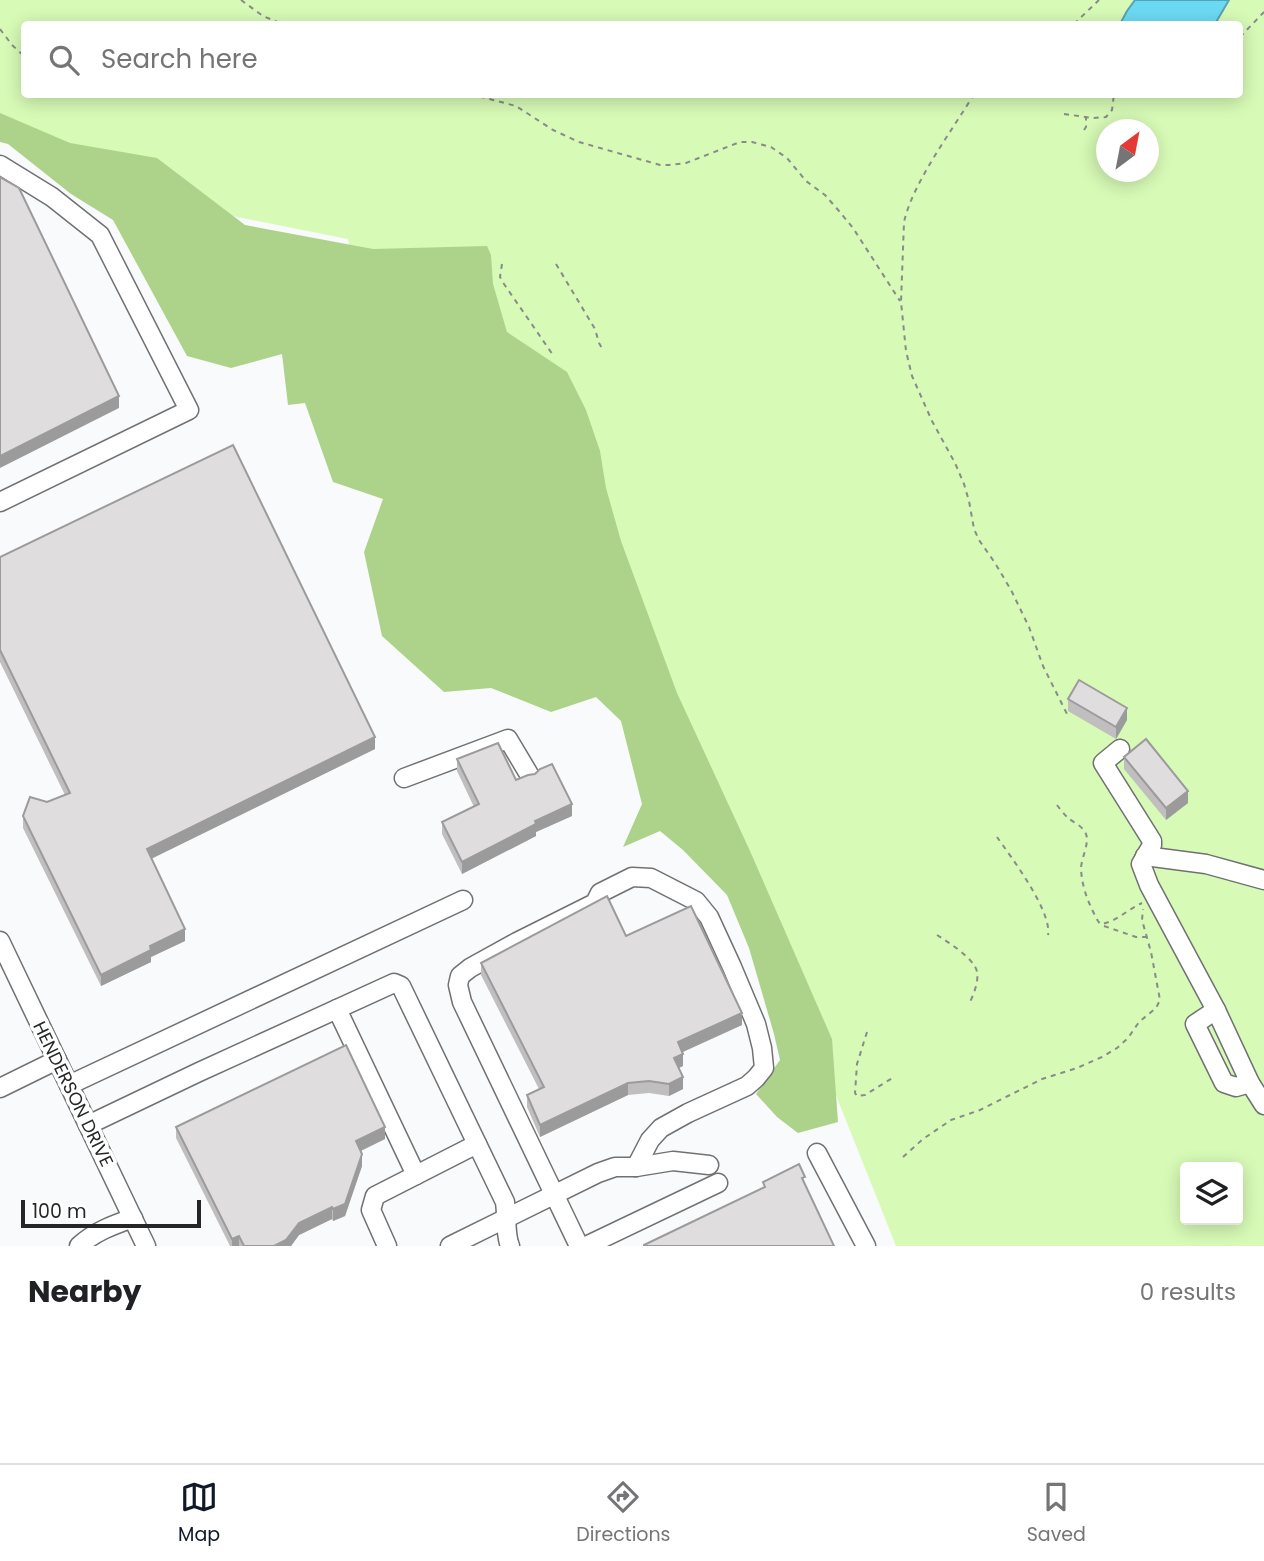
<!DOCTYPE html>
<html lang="en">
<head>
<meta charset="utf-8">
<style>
  :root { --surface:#fff; --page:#f6f6f6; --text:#202124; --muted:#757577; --line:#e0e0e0; --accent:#111827 }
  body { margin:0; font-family:Poppins,sans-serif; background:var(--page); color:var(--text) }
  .controls { position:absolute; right:21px; bottom:21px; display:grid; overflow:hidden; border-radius:7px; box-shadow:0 4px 18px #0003 }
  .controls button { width:63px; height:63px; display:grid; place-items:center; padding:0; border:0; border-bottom:2px solid var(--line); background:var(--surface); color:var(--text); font:35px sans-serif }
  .compass { position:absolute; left:1096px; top:119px; width:63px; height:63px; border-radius:50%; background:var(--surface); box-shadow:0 4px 18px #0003; rotate:32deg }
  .scale { position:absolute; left:21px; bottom:18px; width:180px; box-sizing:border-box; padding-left:7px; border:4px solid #252626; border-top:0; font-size:19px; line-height:24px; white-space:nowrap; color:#252626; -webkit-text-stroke:5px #fff; paint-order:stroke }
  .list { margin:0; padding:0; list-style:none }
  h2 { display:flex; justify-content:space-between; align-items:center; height:91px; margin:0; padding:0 28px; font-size:30px }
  h2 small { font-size:23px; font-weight:400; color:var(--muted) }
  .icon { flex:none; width:38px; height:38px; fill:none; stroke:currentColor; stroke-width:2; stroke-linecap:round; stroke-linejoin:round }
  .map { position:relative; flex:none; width:1264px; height:1246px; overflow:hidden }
  .search { position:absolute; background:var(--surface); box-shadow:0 4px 18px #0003; left:21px; right:21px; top:21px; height:77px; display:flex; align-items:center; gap:18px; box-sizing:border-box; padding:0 24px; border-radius:7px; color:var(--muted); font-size:26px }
  .sheet { height:217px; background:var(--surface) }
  nav { display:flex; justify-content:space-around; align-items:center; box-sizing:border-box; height:98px; border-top:2px solid var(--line); background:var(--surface); font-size:19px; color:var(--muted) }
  nav a { display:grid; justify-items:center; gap:4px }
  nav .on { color:var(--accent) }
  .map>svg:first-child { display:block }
  .green { fill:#d7fab6; fill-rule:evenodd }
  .forest { fill:#add38a }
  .water { fill:#6cd9f2; stroke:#57a3b5; stroke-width:2 }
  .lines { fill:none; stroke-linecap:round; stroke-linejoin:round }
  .minor-casing { stroke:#707172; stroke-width:21 }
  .path { stroke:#898a8a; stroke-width:2; stroke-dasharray:5 5; stroke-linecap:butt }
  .minor { stroke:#fff; stroke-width:18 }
  .wall { fill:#c0bebe }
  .shaded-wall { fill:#9c9b9b }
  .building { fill:#dfdddd; stroke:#9c9b9b; stroke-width:2 }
  .labels { text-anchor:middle; stroke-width:7; stroke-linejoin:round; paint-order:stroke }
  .street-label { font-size:18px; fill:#252626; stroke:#fff }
</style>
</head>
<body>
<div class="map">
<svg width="1264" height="1246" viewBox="0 0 1264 1246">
  <rect width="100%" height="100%" fill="#f9fafb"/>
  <path class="green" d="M0,0H1264V1246H896L593,485H403L348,239L212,212L0,122ZM24,24H1240V94H24ZM1106,130H1148V172H1106ZM1185,1167H1238V1220H1185Z"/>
  <polygon class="forest" points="0,113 70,143 157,158 245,225 373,249 487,246 491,255 493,284 507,332 567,372 586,410 600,451 606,488 621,541 677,693 750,851 832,1039 838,1122 798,1133 777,1117 756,1094 780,1060 774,1034 749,948 727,895 683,850 660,831 623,847 642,804 621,721 596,697 551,712 491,688 444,692 382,636 364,552 383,499 333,482 305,403 288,405 282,354 231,368 187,356 113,220 71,194 8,144 0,142"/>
  <polygon class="water" points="1135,0 1229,0 1215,24 1120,24 1127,11"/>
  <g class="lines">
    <g class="minor-casing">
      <g id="minor">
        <polyline points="0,165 52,197 100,235 189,410 0,502"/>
        <polyline points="1120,749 1103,763 1152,841 1152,845 1141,864 1149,885 1216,1010 1250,1083 1264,1105"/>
        <polyline points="404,778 508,739 530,776"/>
        <polyline points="1145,856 1206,864 1264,880"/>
        <polyline points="0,941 146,1246"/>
        <polyline points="337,1009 416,1175"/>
        <polyline points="1216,1010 1195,1024 1224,1083 1236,1087 1250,1083"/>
        <polyline points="69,1085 463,900"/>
        <polyline points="0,1088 57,1060"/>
        <path d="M88,1125L199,1072L394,983L401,986L505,1202C507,1215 505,1235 510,1246"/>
        <polyline points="817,1153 866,1246"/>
        <path d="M79,1246C94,1232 113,1225 133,1218"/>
        <polyline points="387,1246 371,1210 375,1196 477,1144"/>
        <polyline points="450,1246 598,1173 615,1167 636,1167 673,1161 709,1165"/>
        <polyline points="579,1246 462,1002 458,985 460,976 470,968 517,942 595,903 600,893 632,877 651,878 696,901 709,917 732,967 756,1024 762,1048 764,1068 756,1078 747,1086 688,1113 661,1128 650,1140 636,1167"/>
        <polyline points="586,1246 718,1183"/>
      </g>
    </g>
    <g class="path">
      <polyline points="241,0 263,16 282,24"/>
      <polyline points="1074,24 1099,0"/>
      <polyline points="0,29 12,45 24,56"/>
      <polyline points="1240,37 1264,12"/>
      <polyline points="470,94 516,106 553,130 579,142 660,165 669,165 686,163 740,142 752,142 771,147 787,158 806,181 825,195 839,211 853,228 900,301"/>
      <path d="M974,94C952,131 913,182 904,222L901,302L906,351L912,376L932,421L955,463L964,484L969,501L974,529L979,540L995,563L1011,590L1029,627L1043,666L1069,718"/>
      <polyline points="1064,114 1093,118 1106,117 1112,110 1114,94"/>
      <polyline points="1084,130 1086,127 1086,118"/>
      <polyline points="502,264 500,277 504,284 553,355"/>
      <polyline points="556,264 595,329 599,343 603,350"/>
      <path d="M1057,805C1060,809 1064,814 1068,818C1073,822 1081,825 1085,832C1091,841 1081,858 1081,869C1082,888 1089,905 1098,921L1100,924C1115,923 1128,909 1142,903"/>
      <path d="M997,837C1011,857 1052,911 1048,935"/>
      <polyline points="1104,926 1136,937 1146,937"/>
      <path d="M937,935C948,942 975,959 977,972C979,982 973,996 969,1004"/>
      <polyline points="867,1032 857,1064 855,1093 857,1096 865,1095 894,1077"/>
      <polyline points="903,1157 923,1139 951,1120 980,1110 1042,1079 1077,1068 1102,1057 1117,1048 1128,1038 1139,1022 1156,1008 1160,1000 1151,952 1142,920 1143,909"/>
    </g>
    <use href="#minor" class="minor"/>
  </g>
  <g class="wall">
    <polygon points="0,557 375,749 151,858 185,941 151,957 151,962 101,986 23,828 23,816 47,802 65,795 0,662"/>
    <polygon points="1068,699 1127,720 1116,739 1068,711"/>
    <polygon points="1124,757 1188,803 1166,820 1124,769"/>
    <polygon points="457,759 516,780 535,774 572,816 536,832 536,836 462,874 442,834 442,822 474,807 457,771"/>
    <polygon points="626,936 742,1025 683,1052 683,1066 679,1068 683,1089 669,1096 649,1093 628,1095 540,1137 527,1107 527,1095 539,1089 481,975 481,963"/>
    <polygon points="176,1127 385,1139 361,1151 362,1166 345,1216 333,1221 332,1219 299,1235 291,1246 230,1246 176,1138"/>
  </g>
  <g class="shaded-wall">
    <polygon points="119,396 119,408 0,468 0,456"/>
    <polygon points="1127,708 1127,720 1116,739 1116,727"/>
    <polygon points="375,737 375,749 147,861 147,849"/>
    <polygon points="1188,791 1188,803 1166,820 1166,808"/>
    <polygon points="572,804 572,816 536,832 536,836 462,874 462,862 535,821"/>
    <polygon points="185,929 185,941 151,957 151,962 101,986 101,975 150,946"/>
    <polygon points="742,1013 742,1025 678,1054 678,1042"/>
    <polygon points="683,1054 683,1066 674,1070 674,1058"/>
    <polygon points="683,1077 683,1089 669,1096 669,1084"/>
    <polygon points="628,1083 628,1095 540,1137 540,1125"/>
    <polygon points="385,1127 385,1139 356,1153 356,1141"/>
    <polygon points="362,1154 362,1166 345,1216 333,1221 333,1209"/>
    <polygon points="332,1207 332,1219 299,1235 291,1246 274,1246 299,1223"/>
    <polygon points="239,1236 239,1246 232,1246 232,1239"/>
  </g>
  <g class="building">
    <polygon points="0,177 19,188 119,396 0,456"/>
    <polygon points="233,445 375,737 147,849 185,929 150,946 151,950 101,975 23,816 30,797 47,802 70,793 0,650 0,557"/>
    <polygon points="1079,680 1127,708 1116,727 1068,699"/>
    <polygon points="1146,739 1188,791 1166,808 1124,757"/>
    <polygon points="498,743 516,780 528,775 535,774 540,769 552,764 572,804 535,821 536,824 462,862 442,822 479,804 457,759"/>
    <polygon points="607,896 626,936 691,906 742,1013 678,1042 683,1054 674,1058 683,1077 669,1084 649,1081 628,1083 540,1125 527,1095 544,1087 481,963"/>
    <polygon points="346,1045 385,1127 356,1141 362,1154 345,1204 333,1209 332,1207 299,1223 286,1240 274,1246 244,1246 239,1236 232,1239 176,1127"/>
    <polygon points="799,1164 805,1177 802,1178 834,1246 644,1246 644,1245 765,1187 763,1182"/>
  </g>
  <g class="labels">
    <g class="street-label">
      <text transform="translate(73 1094) rotate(64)" y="6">HENDERSON DRIVE</text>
    </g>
  </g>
</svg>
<div class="controls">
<button><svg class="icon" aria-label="layers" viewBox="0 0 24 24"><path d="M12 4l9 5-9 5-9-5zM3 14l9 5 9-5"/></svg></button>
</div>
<svg class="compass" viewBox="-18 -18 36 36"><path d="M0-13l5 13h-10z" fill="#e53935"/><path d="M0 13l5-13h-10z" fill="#757577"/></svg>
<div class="scale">100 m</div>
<div class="search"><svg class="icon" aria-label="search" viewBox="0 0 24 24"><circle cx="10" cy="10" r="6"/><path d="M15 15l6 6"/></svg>Search here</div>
</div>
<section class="sheet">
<h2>Nearby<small>0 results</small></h2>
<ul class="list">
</ul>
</section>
<nav>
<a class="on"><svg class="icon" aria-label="map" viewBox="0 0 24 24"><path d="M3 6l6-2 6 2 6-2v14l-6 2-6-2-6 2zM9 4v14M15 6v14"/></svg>Map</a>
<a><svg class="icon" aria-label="directions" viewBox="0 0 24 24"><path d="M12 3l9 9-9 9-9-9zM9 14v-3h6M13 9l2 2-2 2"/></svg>Directions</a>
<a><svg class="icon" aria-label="saved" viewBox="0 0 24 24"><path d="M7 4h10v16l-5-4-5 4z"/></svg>Saved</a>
</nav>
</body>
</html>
